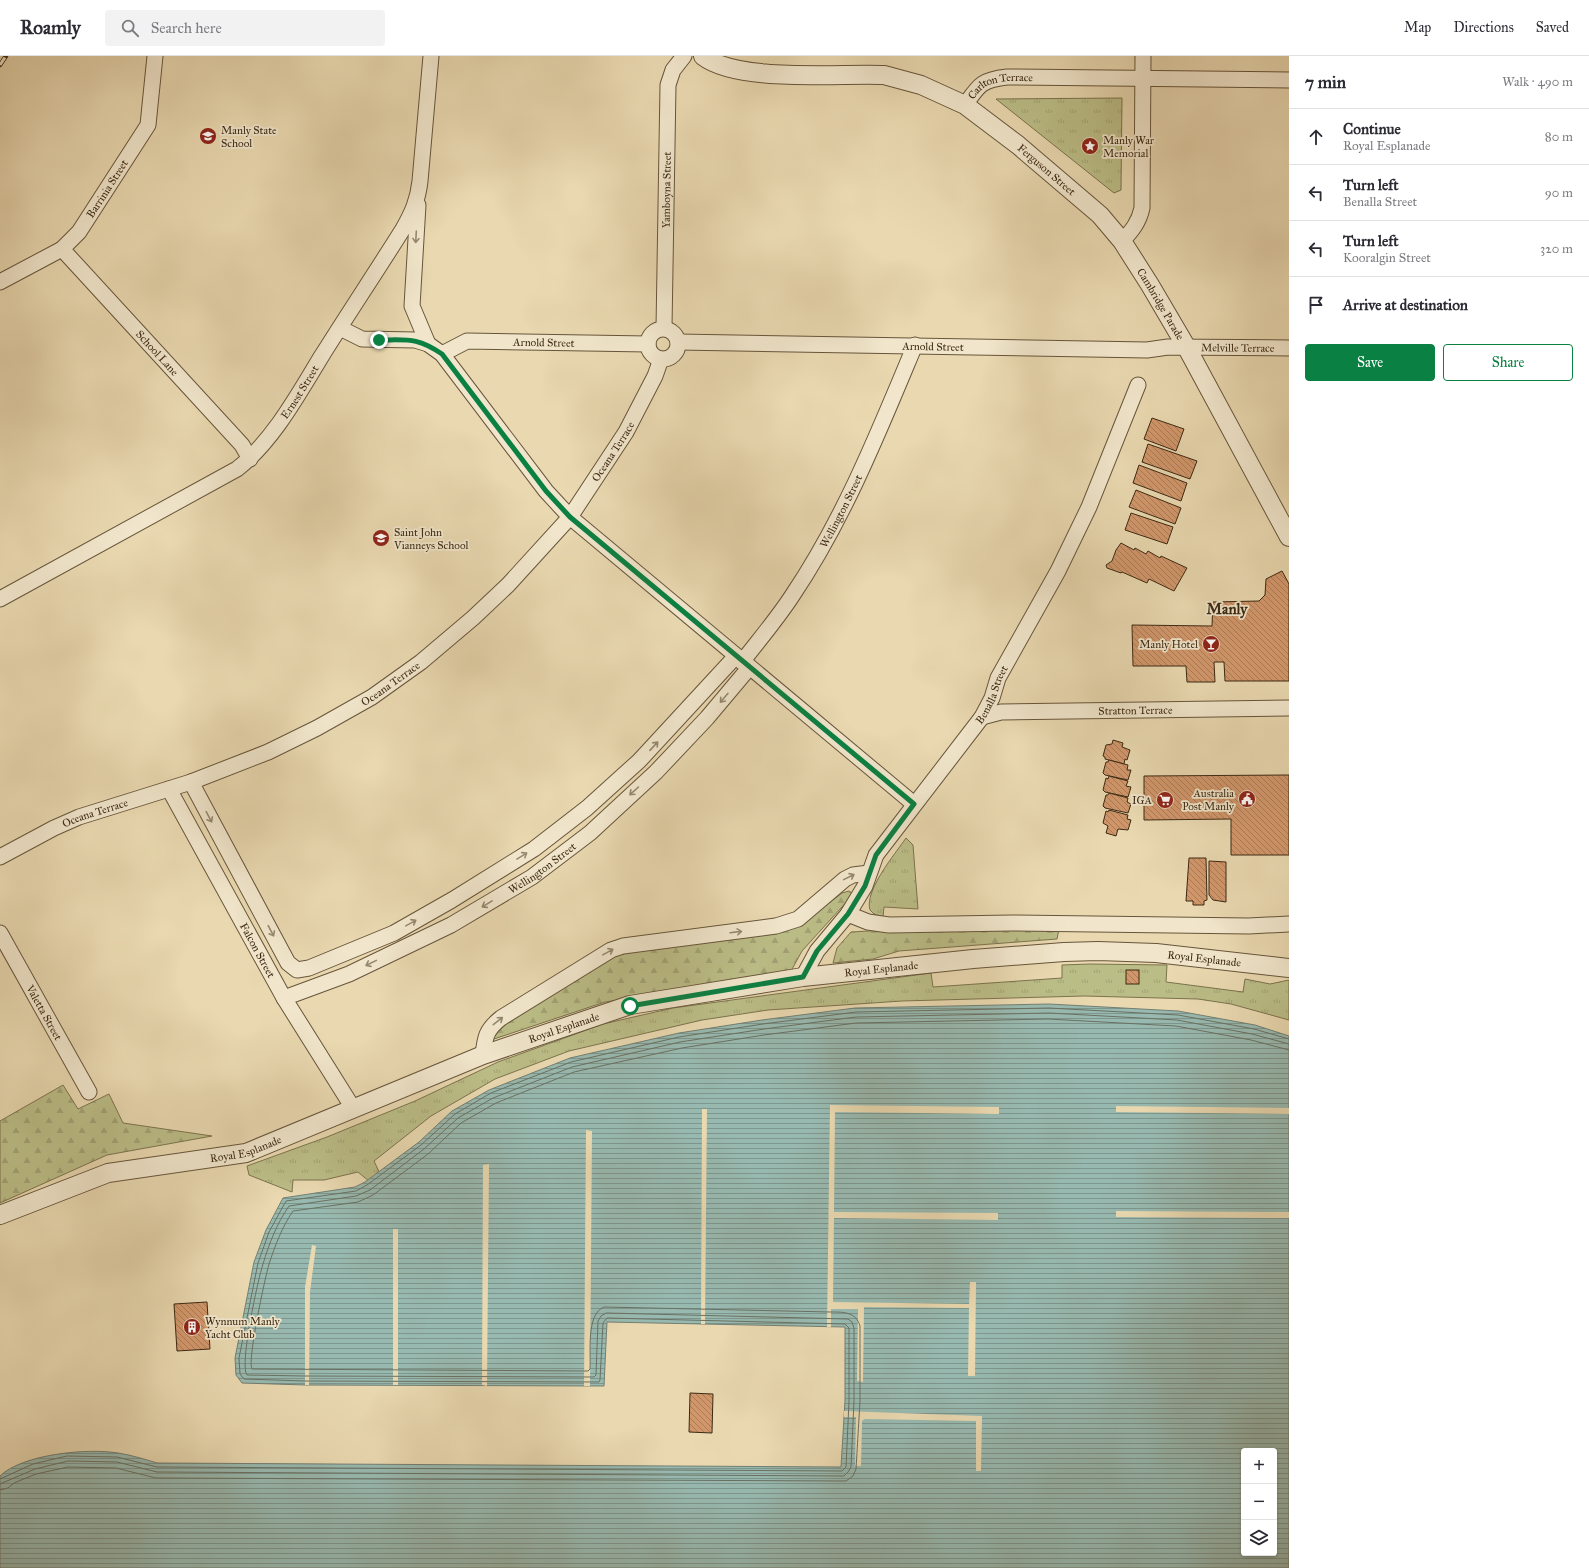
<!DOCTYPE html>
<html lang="en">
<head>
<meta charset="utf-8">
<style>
  :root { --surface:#fff; --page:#f2f2f3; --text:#2b2b33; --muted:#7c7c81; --line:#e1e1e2; --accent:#0b8043 }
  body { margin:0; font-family:"IM FELL Great Primer",serif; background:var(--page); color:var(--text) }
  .controls { position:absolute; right:12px; bottom:12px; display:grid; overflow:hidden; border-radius:4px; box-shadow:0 1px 3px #0004 }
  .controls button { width:36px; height:36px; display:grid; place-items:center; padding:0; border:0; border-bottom:1px solid var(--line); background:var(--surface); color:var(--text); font:20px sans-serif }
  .stop { position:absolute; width:12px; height:12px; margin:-9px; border:3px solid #0b8043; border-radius:50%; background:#fff }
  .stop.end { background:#0b8043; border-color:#fff; box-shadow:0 1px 4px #0008 }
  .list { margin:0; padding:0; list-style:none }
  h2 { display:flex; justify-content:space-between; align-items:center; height:52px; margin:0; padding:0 16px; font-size:17px }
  h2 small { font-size:13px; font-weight:400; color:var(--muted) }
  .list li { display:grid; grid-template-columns:26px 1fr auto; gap:12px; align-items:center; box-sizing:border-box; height:56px; padding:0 16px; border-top:1px solid var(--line) }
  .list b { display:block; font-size:15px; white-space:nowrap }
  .list p { margin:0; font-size:13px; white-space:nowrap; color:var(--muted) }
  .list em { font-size:13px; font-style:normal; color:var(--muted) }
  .actions { display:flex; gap:8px; padding:12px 16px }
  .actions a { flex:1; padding:9px 0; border:1px solid var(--accent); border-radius:4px; text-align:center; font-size:14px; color:var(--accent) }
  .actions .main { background:var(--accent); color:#fff }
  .icon { flex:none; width:22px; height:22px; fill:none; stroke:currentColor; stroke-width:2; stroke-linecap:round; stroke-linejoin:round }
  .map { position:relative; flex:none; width:1289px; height:1512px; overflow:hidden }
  header { display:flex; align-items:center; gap:24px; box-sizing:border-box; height:56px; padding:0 20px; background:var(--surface); border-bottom:1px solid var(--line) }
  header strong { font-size:19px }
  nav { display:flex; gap:22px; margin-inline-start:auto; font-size:14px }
  .search { width:280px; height:36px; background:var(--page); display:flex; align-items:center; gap:10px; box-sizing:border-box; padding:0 14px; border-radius:4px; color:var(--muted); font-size:15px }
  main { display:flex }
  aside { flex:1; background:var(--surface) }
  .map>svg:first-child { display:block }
  .forest { fill:url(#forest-firs); stroke:#7c734d }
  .park { fill:url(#park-tufts); stroke:#7c734d }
  .water { fill:url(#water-rules); stroke:#737f71; fill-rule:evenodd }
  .pier { fill:#e9d8b0 }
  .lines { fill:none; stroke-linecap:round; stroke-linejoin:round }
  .shore { stroke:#6a7162; stroke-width:1 }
  .building { fill:url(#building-back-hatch); stroke:#3c2913 }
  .minor-casing { stroke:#67553a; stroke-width:17 }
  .tertiary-casing { stroke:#67553a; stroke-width:20 }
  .minor { stroke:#f1e6cc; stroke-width:15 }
  .tertiary { stroke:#f1e6cc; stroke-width:18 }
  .rail-casing { stroke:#3c2913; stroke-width:4.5 }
  .rail { stroke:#f1e6cc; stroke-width:3; stroke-dasharray:9; stroke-linecap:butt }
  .oneway { stroke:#968870 }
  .route { stroke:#0b8043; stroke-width:5 }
  .labels { text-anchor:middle; stroke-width:3.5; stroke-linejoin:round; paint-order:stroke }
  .street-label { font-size:11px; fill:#3c2913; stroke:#f1e6cc }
  .poi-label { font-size:11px; fill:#3c2913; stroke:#f1e6cc; text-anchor:start }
  .district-label { font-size:15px; font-weight:bold; fill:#3c2913; stroke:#f1e6cc }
</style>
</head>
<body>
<header>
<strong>Roamly</strong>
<div class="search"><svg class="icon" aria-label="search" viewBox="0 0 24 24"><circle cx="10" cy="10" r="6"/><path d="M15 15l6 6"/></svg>Search here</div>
<nav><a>Map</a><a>Directions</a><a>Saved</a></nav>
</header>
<main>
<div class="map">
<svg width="1289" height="1512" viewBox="0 0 1289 1512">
  <defs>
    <pattern id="forest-firs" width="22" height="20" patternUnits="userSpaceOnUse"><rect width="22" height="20" fill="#bbbd87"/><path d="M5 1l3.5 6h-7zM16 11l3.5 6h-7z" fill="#a2a274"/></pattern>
    <pattern id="park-tufts" width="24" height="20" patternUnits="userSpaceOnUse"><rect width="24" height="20" fill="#bbbd87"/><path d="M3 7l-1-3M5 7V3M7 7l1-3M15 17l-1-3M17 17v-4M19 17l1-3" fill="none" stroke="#a2a274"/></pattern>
    <pattern id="water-rules" width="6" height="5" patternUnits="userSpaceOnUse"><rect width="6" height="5" fill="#98b9b0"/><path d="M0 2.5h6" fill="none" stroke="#7d968e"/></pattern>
    <pattern id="building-back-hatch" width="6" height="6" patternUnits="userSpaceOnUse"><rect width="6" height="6" fill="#d1976b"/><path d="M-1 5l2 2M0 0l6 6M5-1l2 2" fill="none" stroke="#ab7b57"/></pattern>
  </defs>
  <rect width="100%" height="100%" fill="#e9d8b0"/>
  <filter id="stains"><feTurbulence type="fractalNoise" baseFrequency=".005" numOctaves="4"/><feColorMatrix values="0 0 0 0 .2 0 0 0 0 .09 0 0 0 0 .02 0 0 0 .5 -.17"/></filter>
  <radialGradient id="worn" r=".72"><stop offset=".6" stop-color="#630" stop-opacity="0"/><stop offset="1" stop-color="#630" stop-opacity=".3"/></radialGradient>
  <g class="forest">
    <polygon points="849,835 852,837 850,842 802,895 791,915 687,934 605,946 494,983 492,979 496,973 618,899 658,891 791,873 799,870 842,837"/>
    <polygon points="939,871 1059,873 1057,883 899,895 873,903 833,907 837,892 851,876"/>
    <polygon points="63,1029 78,1053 109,1038 123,1067 212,1080 107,1099 0,1147 0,1065"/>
  </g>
  <g class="park">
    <polygon points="1122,42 1121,134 1114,137 996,43"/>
    <path d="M906,782L913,789L918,853L884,851L883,861L874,858L870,854C864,835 895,798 906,782Z"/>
    <polygon points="1090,908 1167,909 1166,926 1243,936 1245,923 1270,928 1289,924 1289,964 1231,948 1198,943 1084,940 902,945 768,954 702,964 569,995 495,1023 431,1060 374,1105 380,1118 370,1126 358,1116 324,1124 293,1124 292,1136 249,1119 247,1110 327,1081 415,1045 498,1006 603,968 673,952 931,917 933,931 1062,922 1062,909"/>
  </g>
  <path class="water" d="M1049,948L1178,955L1255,969L1289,980V1512H0V1420C23,1398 87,1392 118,1397C131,1399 144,1403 157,1407L841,1411L845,1345V1271L607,1266L604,1330L305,1329L242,1327L236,1319L235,1302L254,1206L266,1174L283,1142L355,1131L365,1126L419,1086L452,1055L489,1034L570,1002L679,977L762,964L855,952ZM1244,1395H1274V1497H1244Z"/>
  <g class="pier">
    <polygon points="830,1049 999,1051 999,1058 835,1056 834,1156 998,1157 998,1164 834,1162 833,1246 969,1248 970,1226 976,1226 975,1320 968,1320 969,1252 864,1251 863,1326 857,1325 858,1253 831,1253 831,1271 827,1271"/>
    <polygon points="1116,1050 1289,1052 1289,1058 1116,1056"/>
    <polygon points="702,1053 707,1053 705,1268 701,1268"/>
    <polygon points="586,1074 592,1075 590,1330 584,1330"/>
    <polygon points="489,1108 487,1330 482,1329 483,1109"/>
    <polygon points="1116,1155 1289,1156 1289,1162 1116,1161"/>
    <rect x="393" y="1173" width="5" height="156"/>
    <polygon points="312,1189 316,1190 310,1236 309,1329 305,1329 305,1231"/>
    <polygon points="844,1355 982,1360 981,1415 976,1415 976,1365 865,1363 862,1365 861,1410 855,1410 856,1361 844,1361"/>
  </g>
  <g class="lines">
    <g class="shore">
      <polyline points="0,1423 33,1408 67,1400 117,1401 157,1411 842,1415 846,1411 849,1345 849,1272 845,1268 607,1262 603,1267 600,1324 599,1326 305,1325 244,1323 240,1318 239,1302 258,1207 269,1176 286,1145 356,1135 367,1129 421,1089 455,1058 491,1037 571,1006 679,981 763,968 856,956 1049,952 1178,959 1254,973 1289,983"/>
      <path d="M0,1428L35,1413L68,1405L117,1406L157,1416L844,1420L848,1416L851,1411L854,1345V1272L852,1266L848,1263L606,1257L601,1260L598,1265L596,1319L594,1321L305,1320L247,1319C239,1310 258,1223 263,1208C269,1188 277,1167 289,1150L356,1140L370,1134L424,1093L458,1062L493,1042L572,1011L680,986L764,973L856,961L1049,957L1177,964L1252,978L1289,988"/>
      <path d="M0,1434L8,1432L14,1427L36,1418L68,1411L116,1412L156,1422L846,1425L853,1420L856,1413L860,1345V1270C856,1256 844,1256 831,1256L604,1251C586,1258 591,1296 590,1313L588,1315L252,1313C247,1305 265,1222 269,1208C275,1190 282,1171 293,1155L358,1146L373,1139L428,1098L461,1067L496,1047L574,1016L682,992L764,979L856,967L1048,963L1176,970L1251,984L1289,994"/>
    </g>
  </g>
  <g class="building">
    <polygon points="1152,362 1184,373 1176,395 1144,383"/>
    <polygon points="1148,388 1197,405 1190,423 1142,406"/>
    <polygon points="1139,409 1187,427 1181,445 1133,427"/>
    <polygon points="1136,434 1181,452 1175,468 1129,451"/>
    <polygon points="1131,457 1173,471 1167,488 1125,474"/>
    <polygon points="1121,487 1134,494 1135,492 1146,498 1148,495 1160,502 1161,500 1187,512 1174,535 1149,523 1147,527 1122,516 1121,517 1107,512 1106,509 1112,505 1116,494"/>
    <polygon points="1282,515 1289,528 1289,625 1225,625 1224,606 1214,606 1215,626 1187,626 1186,610 1133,610 1132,569 1212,570 1213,546 1259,545 1265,539 1266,523"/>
    <polygon points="1113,684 1123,687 1122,691 1130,694 1127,704 1125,703 1124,708 1105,703 1105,701 1103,700 1106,689 1112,688"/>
    <polygon points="1109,704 1128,709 1127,714 1131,714 1128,724 1105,719 1103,717 1106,706 1108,706"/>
    <polygon points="1289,719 1289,799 1231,799 1231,763 1144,764 1144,720"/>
    <polygon points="1109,720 1128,725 1126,730 1131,731 1128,741 1105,736 1103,734 1106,722 1108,723"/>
    <polygon points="1109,737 1128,742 1127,746 1131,748 1128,757 1105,752 1103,750 1106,739 1108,739"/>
    <polygon points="1109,754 1128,759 1127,763 1131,764 1128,774 1118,773 1116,780 1106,777 1108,770 1103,767 1106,755 1108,756"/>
    <polygon points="1189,802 1206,802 1207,844 1204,845 1204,849 1193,849 1193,845 1186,845"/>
    <polygon points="1209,805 1226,806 1226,846 1213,844 1209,839"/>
    <rect x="1126" y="914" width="13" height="14"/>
    <polygon points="207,1246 210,1293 177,1295 174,1248"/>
    <polygon points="690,1337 713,1338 712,1377 689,1376"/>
  </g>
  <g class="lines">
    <g class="minor-casing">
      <g id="minor">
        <path id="s1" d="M965,49C979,29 981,24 1007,21L1289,24"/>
        <polyline points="418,149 412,250 428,288"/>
        <path d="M1122,185C1132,175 1139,166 1142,152L1143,0"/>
        <path id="s2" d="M62,193L242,389L250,403"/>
        <path id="s3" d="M0,226L62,193L79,176L148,69L155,0"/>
        <polyline points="340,272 362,283 415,284 428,288 442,298 546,435 570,461 914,748"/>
        <path id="s4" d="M664,272L668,29L673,14L684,0"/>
        <circle cx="663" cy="288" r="15"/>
        <path id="s5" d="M678,286L1147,294L1168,291L1289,292"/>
        <path id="s6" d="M442,298L467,285L648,288"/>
        <path id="s7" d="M0,543L237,413C272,386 298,339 321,301C348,258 376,216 403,173C412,157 418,144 420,125L431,0"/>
        <path id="s8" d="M742,606C759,584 777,563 792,540C844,463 879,375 915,289"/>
        <path id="s9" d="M982,661L1001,656L1289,652"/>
        <polyline points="191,726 288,907 297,914 309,912 394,877 452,844 534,793 587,752 639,705 736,600"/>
        <path id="s10" d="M169,733L284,942L353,1052"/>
        <path id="s11" d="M0,801L54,772L79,761L191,726L268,696L317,672L372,641L421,606L473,562L508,529L570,461L626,376L655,320L661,303"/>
        <polyline points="848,858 868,866 889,869 1012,867 1249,870 1289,868"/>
        <path id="s12" d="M0,877L89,1036"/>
        <path id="s13" d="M803,921L817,895L848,858L865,830L876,799L982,661L992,642L998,622L1058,515L1089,451L1138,329"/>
        <path id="s14" d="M284,942L349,918L451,869L532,821L590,777L656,716L707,662L749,612"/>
        <path d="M483,999C485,981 486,974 501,962L611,894L623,890L776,870L798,863L845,823L853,819L869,817"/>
      </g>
    </g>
    <g class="tertiary-casing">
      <g id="tertiary">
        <path id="s15" d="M703,0C738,27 839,17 884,19L921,29L965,49L1018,89L1100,159L1122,185L1150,229L1187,292L1289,481"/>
        <path id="s16" d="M0,1159L108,1117L246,1097L483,999L630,949L803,921L973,903L1064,896L1098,895L1156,897L1289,912"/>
      </g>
    </g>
    <use href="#minor" class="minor"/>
    <use href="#tertiary" class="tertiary"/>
    <g class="rail-casing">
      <polyline id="rail" points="0,9 6,0"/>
    </g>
    <use href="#rail" class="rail"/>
  </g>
  <defs><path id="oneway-shaft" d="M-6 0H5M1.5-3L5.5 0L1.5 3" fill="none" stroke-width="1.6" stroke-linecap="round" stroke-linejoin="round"/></defs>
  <g class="oneway">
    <use href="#oneway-shaft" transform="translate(416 181) rotate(93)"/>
    <use href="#oneway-shaft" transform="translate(724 642) rotate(130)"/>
    <use href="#oneway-shaft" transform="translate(654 690) rotate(-47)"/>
    <use href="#oneway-shaft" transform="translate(634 735) rotate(138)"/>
    <use href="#oneway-shaft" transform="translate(209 761) rotate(62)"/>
    <use href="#oneway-shaft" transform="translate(522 800) rotate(-32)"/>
    <use href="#oneway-shaft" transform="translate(849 821) rotate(-26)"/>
    <use href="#oneway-shaft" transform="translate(487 848) rotate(149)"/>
    <use href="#oneway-shaft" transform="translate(411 867) rotate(-29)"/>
    <use href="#oneway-shaft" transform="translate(271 875) rotate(62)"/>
    <use href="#oneway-shaft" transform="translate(736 876) rotate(-7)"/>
    <use href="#oneway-shaft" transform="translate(608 896) rotate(-29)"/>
    <use href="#oneway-shaft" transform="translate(371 907) rotate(154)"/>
    <use href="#oneway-shaft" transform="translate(498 965) rotate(-38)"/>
  </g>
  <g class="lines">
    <path class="route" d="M379,284C408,284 417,281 442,298L546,435L570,461L914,748L876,799L865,830L848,858L817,895L803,921L630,950"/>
  </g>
  <defs>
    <g id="school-disc" transform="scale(0.9)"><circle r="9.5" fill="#8f2418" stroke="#f1e6cc"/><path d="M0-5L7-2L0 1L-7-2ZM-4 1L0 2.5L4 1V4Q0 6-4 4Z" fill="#fff"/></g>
    <g id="sight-disc" transform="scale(0.9)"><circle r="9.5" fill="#8f2418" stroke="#f1e6cc"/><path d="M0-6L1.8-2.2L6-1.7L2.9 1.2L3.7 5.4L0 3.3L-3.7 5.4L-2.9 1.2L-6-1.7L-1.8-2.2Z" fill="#fff"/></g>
    <g id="bar-disc" transform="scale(0.9)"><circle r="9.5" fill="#8f2418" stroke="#f1e6cc"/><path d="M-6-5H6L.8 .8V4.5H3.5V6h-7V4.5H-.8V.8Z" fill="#fff"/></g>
    <g id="civic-disc" transform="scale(0.9)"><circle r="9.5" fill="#8f2418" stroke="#f1e6cc"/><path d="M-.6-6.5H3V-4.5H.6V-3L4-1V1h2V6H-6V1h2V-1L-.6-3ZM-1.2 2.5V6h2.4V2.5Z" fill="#fff"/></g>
    <g id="supermarket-disc" transform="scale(0.9)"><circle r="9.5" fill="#8f2418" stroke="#f1e6cc"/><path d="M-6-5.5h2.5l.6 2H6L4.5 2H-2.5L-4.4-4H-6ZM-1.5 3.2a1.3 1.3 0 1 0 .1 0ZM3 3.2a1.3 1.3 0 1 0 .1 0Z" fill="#fff"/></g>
    <g id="building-disc" transform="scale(0.9)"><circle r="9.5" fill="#8f2418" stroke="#f1e6cc"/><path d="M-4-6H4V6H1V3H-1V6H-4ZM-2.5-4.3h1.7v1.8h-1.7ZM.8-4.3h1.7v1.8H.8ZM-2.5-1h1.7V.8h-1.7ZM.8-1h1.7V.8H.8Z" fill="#fff"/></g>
  </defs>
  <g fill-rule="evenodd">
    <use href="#school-disc" x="208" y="80"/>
    <use href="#sight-disc" x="1090" y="90"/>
    <use href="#school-disc" x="381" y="482"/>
    <use href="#bar-disc" x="1211" y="588"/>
    <use href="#civic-disc" x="1247" y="743"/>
    <use href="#supermarket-disc" x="1165" y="744"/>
    <use href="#building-disc" x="192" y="1271"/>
  </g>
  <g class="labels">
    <g class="street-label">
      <text dy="4" stroke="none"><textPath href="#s1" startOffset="44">Carlton Terrace</textPath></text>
      <text dy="4" stroke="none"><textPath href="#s15" startOffset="375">Ferguson Street</textPath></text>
      <text dy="4" stroke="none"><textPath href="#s3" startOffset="146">Barrinia Street</textPath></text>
      <text dy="4" stroke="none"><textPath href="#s4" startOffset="138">Yamboyna Street</textPath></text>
      <text dy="4" stroke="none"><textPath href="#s15" startOffset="553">Cambridge Parade</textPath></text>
      <text dy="4" stroke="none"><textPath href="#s6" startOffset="105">Arnold Street</textPath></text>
      <text dy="4" stroke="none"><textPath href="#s5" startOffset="255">Arnold Street</textPath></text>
      <text dy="4" stroke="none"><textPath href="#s5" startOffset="560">Melville Terrace</textPath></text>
      <text dy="4" stroke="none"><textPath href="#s2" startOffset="141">School Lane</textPath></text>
      <text dy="4" stroke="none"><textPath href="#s7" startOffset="370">Ernest Street</textPath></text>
      <text dy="4" stroke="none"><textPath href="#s11" startOffset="753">Oceana Terrace</textPath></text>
      <text dy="4" stroke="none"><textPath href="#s8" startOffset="181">Wellington Street</textPath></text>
      <text dy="4" stroke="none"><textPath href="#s11" startOffset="429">Oceana Terrace</textPath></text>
      <text dy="4" stroke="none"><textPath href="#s13" startOffset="342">Benalla Street</textPath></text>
      <text dy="4" stroke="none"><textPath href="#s9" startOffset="154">Stratton Terrace</textPath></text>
      <text dy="4" stroke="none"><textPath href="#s11" startOffset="105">Oceana Terrace</textPath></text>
      <text dy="4" stroke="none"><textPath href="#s14" startOffset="290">Wellington Street</textPath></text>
      <text dy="4" stroke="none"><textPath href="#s10" startOffset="184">Falcon Street</textPath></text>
      <text dy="4" stroke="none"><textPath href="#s16" startOffset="1245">Royal Esplanade</textPath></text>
      <text dy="4" stroke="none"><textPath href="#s16" startOffset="921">Royal Esplanade</textPath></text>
      <text dy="4" stroke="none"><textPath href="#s12" startOffset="91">Valetta Street</textPath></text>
      <text dy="4" stroke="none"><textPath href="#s16" startOffset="597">Royal Esplanade</textPath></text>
      <text dy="4" stroke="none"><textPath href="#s16" startOffset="256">Royal Esplanade</textPath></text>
    </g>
    <g class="poi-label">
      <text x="221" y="78">Manly State<tspan x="221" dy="13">School</tspan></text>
      <text x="1103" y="88">Manly War<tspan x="1103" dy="13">Memorial</tspan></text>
      <text x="394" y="480">Saint John<tspan x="394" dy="13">Vianneys School</tspan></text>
      <text x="1198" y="592" text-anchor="end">Manly Hotel</text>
      <text x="1234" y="741" text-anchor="end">Australia<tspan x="1234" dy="13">Post Manly</tspan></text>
      <text x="1152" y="748" text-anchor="end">IGA</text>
      <text x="205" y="1269">Wynnum Manly<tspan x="205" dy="13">Yacht Club</tspan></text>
    </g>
    <g class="district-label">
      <text x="1227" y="558">Manly</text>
    </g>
  </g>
  <rect width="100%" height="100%" filter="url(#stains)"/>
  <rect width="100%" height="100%" fill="url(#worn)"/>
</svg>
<div class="controls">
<button>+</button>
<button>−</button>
<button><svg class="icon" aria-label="layers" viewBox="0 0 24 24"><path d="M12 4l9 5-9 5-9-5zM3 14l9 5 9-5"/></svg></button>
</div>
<div class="stop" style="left:630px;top:950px"></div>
<div class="stop end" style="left:379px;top:284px"></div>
</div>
<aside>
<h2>7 min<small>Walk · 490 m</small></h2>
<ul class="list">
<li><svg class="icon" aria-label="ahead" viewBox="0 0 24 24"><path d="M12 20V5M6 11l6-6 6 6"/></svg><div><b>Continue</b><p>Royal Esplanade</p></div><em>80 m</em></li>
<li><svg class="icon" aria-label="left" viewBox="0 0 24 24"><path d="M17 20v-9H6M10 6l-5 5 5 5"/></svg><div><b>Turn left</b><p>Benalla Street</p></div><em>90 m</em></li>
<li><svg class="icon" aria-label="left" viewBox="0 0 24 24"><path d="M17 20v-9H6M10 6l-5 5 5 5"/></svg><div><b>Turn left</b><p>Kooralgin Street</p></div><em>320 m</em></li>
<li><svg class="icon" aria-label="arrive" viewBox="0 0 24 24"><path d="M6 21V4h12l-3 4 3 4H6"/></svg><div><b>Arrive at destination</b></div></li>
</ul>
<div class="actions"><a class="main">Save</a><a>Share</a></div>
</aside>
</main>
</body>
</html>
